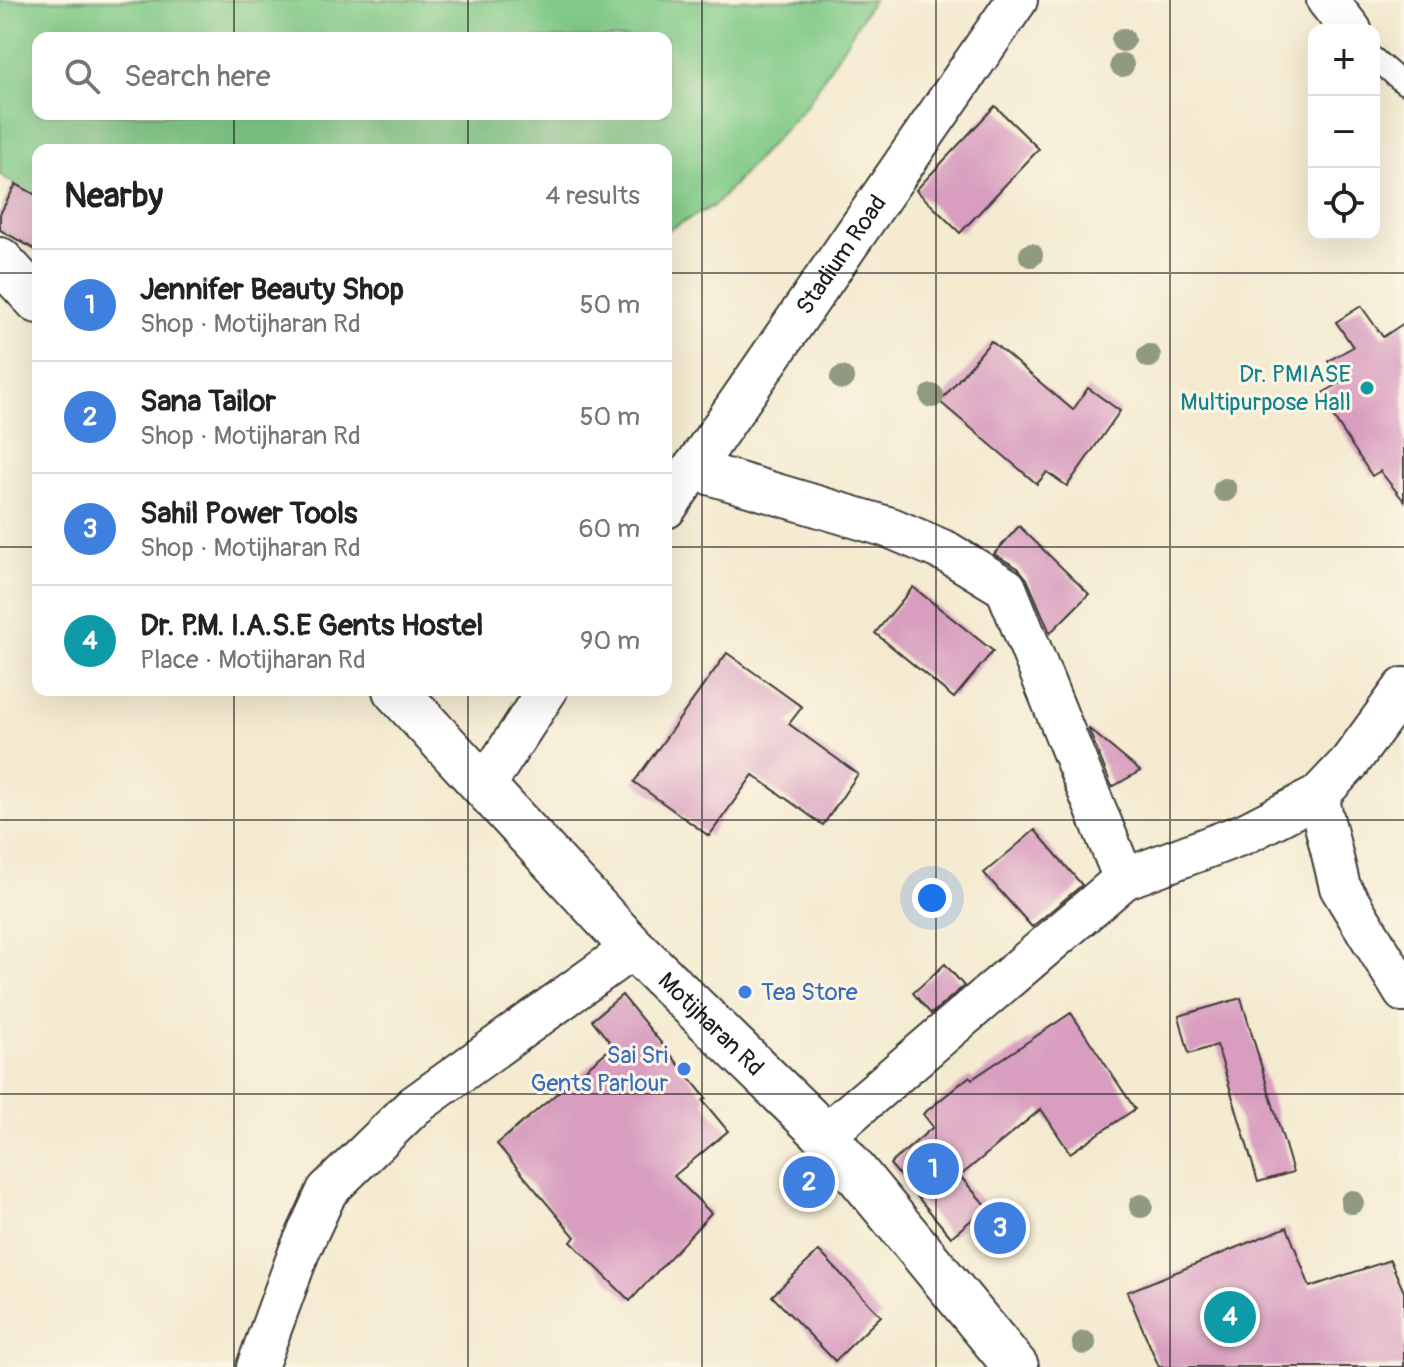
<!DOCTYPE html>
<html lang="en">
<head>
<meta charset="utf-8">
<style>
  :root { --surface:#fff; --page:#f6f6f6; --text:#222; --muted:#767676; --line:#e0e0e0; --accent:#2563eb }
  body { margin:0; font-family:Pangolin,sans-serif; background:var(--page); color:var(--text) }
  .controls { position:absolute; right:24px; top:24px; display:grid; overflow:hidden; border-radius:16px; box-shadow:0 8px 32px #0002 }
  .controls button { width:72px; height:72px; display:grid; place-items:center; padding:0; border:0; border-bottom:2px solid var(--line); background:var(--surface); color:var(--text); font:40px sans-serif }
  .you { position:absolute; left:932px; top:898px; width:28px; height:28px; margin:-20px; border:6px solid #fff; border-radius:50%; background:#1a73e8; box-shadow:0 0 0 12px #1a73e833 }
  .badge { display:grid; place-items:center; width:52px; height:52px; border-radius:50%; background:var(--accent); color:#fff; font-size:26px; font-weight:700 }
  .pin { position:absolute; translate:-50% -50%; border:4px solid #fff; box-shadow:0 2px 8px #0006 }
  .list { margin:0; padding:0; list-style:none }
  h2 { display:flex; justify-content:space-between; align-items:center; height:104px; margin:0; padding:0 32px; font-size:34px }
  h2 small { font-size:26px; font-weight:400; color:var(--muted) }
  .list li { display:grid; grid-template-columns:52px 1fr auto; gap:24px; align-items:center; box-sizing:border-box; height:112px; padding:0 32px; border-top:2px solid var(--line) }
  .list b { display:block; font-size:30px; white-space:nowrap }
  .list p { margin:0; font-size:26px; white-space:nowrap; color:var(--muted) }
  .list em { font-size:26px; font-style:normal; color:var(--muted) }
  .icon { flex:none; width:44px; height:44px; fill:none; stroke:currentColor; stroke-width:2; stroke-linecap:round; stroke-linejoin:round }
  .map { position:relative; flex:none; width:1404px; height:1367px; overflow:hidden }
  .search { position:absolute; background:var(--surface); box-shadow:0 8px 32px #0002; left:32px; top:32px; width:640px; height:88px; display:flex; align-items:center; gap:20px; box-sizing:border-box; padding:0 28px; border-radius:16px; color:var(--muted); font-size:30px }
  .panel { position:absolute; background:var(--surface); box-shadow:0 8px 32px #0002; left:32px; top:144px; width:640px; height:552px; border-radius:16px }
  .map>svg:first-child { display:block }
  .green { fill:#81ca87; stroke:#4e7352; stroke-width:2; fill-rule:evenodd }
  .building { fill:#d89dbf }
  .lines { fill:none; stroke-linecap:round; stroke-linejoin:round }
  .lane-casing { stroke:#3c3b37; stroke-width:24 }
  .street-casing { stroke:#3c3b37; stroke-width:44 }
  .secondary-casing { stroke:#3c3b37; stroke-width:48 }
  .lane { stroke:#fff; stroke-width:20 }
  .street { stroke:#fff; stroke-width:40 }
  .secondary { stroke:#fff; stroke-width:44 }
  .tree { fill:#909a81 }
  .grid { fill:none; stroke:#1c1c1c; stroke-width:2; stroke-opacity:0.55 }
  .culture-dot { fill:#0f9aa8; stroke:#fcf5e5; stroke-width:3 }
  .shop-dot { fill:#3f7fe0; stroke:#fcf5e5; stroke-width:3 }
  .labels { text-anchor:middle; stroke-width:6; stroke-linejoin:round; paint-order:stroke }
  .street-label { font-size:24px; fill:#1c1c1c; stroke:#fcf5e5 }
  .culture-label { font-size:24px; fill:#0d838f; stroke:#fcf5e5; text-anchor:end }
  .shop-label { font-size:24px; fill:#366cbe; stroke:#fcf5e5; text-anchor:start }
</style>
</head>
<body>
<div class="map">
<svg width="1404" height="1367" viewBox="0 0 1404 1367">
  <rect width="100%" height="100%" fill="#fcf5e5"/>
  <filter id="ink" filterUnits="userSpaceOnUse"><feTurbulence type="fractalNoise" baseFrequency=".0125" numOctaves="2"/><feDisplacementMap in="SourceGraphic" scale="16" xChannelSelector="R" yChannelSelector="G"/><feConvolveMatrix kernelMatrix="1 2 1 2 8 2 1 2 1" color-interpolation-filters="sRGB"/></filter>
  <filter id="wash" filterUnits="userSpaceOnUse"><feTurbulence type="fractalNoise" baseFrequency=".006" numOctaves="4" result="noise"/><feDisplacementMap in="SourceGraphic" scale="32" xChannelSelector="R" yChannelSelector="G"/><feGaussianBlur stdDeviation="1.8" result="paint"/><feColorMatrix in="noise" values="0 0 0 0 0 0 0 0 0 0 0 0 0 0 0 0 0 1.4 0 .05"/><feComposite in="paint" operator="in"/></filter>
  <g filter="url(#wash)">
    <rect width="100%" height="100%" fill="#f4ead0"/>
    <path class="green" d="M0,0H873L806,106L715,205L666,231V150H38V251L0,230V214L15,184L0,175ZM38,38H666V114H38Z"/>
    <g id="blocks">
      <g class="building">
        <polygon points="995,106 1039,149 960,233 916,190"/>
        <polygon points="16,184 38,196 38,251 0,230 0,214"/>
        <polygon points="1361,306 1383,337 1404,323 1404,501 1380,471 1372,476 1319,395 1342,382 1328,361 1353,347 1336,322"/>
        <polygon points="991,341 1073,410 1088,388 1120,411 1067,486 1047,472 1037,484 940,402"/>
        <polygon points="1019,526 1089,594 1050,633 1027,579 1018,568 994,554"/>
        <polygon points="913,587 993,651 954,698 875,633"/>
        <polygon points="727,653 802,707 789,724 858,774 823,825 753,775 709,836 634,782"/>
        <polygon points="1088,728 1140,771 1112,787"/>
        <polygon points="1035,830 1082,885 1032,927 984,873"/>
        <polygon points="945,964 964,986 931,1014 913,993"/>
        <polygon points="622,995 706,1098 703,1101 728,1131 674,1176 711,1213 630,1301 571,1242 575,1237 497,1144 613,1046 592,1020"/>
        <polygon points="1241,998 1293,1172 1258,1182 1217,1045 1189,1054 1179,1016"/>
        <polygon points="1071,1013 1135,1109 1070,1153 1041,1109 960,1176 987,1207 951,1237 890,1164 933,1127 923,1114 970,1076 972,1079"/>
        <polygon points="1287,1227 1310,1287 1390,1260 1404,1292 1404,1367 1159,1367 1127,1292"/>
        <polygon points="819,1251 881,1316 835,1361 772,1296"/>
      </g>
    </g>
  </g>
  <g filter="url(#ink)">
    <use href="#blocks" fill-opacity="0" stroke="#3c3b37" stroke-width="2"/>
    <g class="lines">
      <g class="lane-casing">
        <polyline id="lane" points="1374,58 1404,84"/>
      </g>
      <g class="street-casing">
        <g id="street">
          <polyline points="1327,0 1351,30"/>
          <polyline points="692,469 891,528 947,552 1006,588 1124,879"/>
          <path id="s1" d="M666,508L1017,0"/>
          <polyline points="484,787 547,690"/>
          <polyline points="1318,796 1340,887 1404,992"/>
          <polyline points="825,1135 1124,879 1246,833 1318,796 1350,762 1404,688"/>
          <polyline points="257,1367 299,1252 327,1191 414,1106 633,948"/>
        </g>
      </g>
      <g class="secondary-casing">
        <g id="secondary">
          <polyline points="0,260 38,301"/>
          <path id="s2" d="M395,690L633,948L825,1135L1016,1367"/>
        </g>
      </g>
      <use href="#lane" class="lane"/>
      <use href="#street" class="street"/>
      <use href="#secondary" class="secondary"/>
    </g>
    <g class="tree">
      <circle cx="1123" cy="40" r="12"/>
      <circle cx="1122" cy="65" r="12"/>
      <circle cx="1031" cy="255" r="12"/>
      <circle cx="1149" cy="356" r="12"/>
      <circle cx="842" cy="378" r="12"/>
      <circle cx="932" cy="396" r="12"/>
      <circle cx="1225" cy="490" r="12"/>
      <circle cx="1352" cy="1202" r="12"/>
      <circle cx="1141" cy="1206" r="12"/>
      <circle cx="1084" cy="1343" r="12"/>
    </g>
  </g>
  <path class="grid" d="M234,0V38M468,0V38M702,0V1367M936,0V1367M1170,0V1367M234,114V150M468,114V150M0,273H38M666,273H1404M0,547H38M666,547H1404M234,690V1367M468,690V1367M0,820H1404M0,1094H1404"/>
  <circle class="culture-dot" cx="1367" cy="388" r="8"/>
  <g class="shop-dot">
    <circle cx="745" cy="992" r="8"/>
    <circle cx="684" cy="1069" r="8"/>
  </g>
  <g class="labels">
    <g class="street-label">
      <text dy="8" stroke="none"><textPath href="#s1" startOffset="308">Stadium Road</textPath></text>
      <text dy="8" stroke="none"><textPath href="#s2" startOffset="460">Motijharan Rd</textPath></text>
    </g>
    <g class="culture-label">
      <text x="1351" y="382">Dr. PMIASE<tspan x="1351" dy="28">Multipurpose Hall</tspan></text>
    </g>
    <g class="shop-label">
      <text x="761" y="1000">Tea Store</text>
      <text x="668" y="1063" text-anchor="end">Sai Sri<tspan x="668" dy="28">Gents Parlour</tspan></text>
    </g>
  </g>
</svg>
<div class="controls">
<button>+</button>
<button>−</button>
<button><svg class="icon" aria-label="locate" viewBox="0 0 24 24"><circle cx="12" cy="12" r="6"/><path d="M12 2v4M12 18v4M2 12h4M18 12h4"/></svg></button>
</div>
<div class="you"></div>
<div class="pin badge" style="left:933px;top:1169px;background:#3f7fe0">1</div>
<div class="pin badge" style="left:809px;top:1182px;background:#3f7fe0">2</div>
<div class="pin badge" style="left:1000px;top:1228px;background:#3f7fe0">3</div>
<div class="pin badge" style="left:1230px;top:1317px;background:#0f9aa8">4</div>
<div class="search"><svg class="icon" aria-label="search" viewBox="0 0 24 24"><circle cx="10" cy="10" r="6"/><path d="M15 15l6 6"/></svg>Search here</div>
<section class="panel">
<h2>Nearby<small>4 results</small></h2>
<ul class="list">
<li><span class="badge" style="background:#3f7fe0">1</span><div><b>Jennifer Beauty Shop</b><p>Shop · Motijharan Rd</p></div><em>50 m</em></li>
<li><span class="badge" style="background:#3f7fe0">2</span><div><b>Sana Tailor</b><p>Shop · Motijharan Rd</p></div><em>50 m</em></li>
<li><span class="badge" style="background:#3f7fe0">3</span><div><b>Sahil Power Tools</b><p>Shop · Motijharan Rd</p></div><em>60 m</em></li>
<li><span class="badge" style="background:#0f9aa8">4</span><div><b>Dr. P.M. I.A.S.E Gents Hostel</b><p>Place · Motijharan Rd</p></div><em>90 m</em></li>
</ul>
</section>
</div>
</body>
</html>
